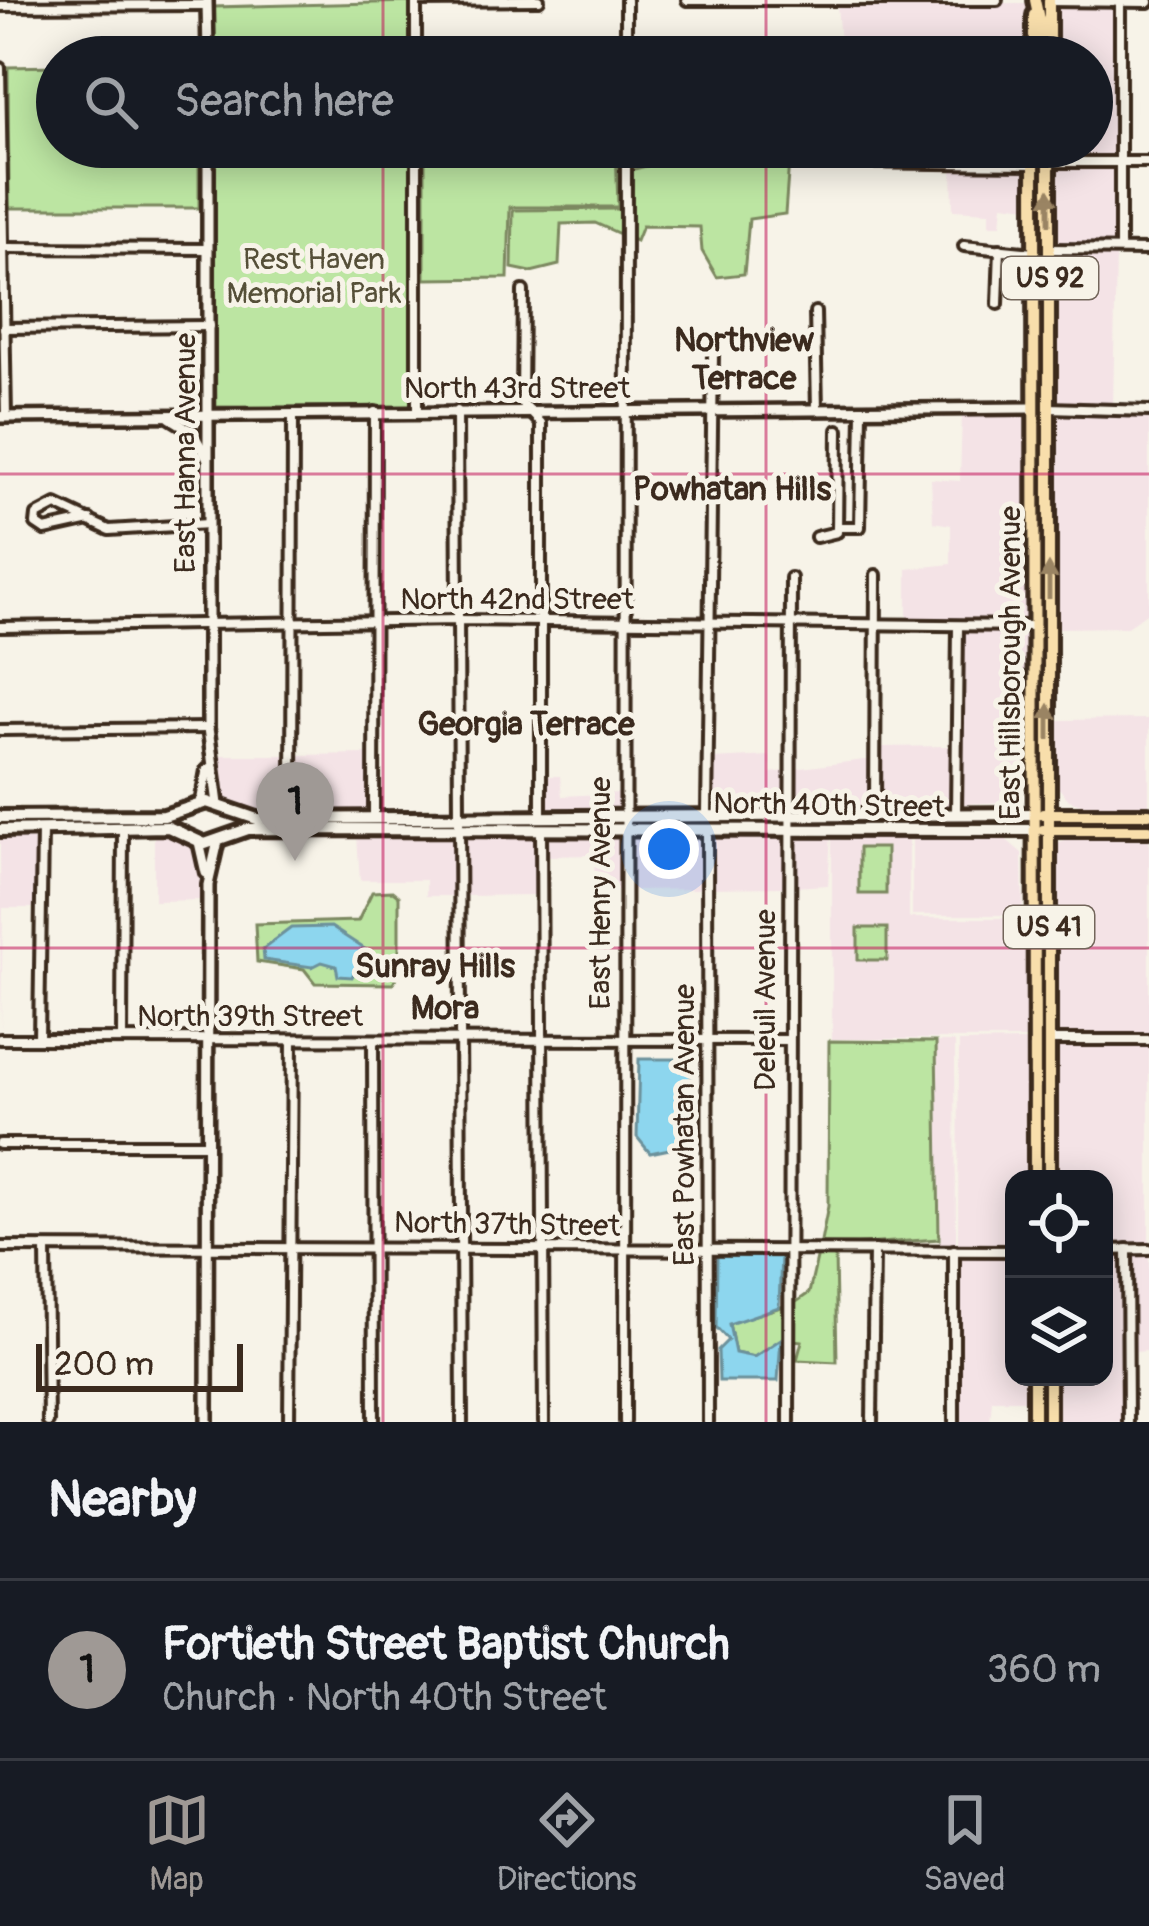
<!DOCTYPE html>
<html lang="en">
<head>
<meta charset="utf-8">
<style>
  :root { --surface:#171b24; --page:#242831; --text:#f1f3f6; --muted:#9ea1a6; --line:#363941; --accent:#9f9995 }
  body { margin:0; font-family:Pangolin,sans-serif; background:var(--page); color:var(--text) }
  .controls { position:absolute; right:36px; bottom:36px; display:grid; overflow:hidden; border-radius:24px; box-shadow:0 6px 30px #0003 }
  .controls button { width:108px; height:108px; display:grid; place-items:center; padding:0; border:0; border-bottom:3px solid var(--line); background:var(--surface); color:var(--text); font:60px sans-serif }
  .scale { position:absolute; left:36px; bottom:30px; width:207px; box-sizing:border-box; padding-left:12px; border:6px solid #3b2a1e; border-top:0; font-size:33px; line-height:42px; white-space:nowrap; color:#3b2a1e; -webkit-text-stroke:9px #f7f3e8; paint-order:stroke }
  .you { position:absolute; left:669px; top:849px; width:42px; height:42px; margin:-30px; border:9px solid #fff; border-radius:50%; background:#1a73e8; box-shadow:0 0 0 18px #1a73e833 }
  .badge { display:grid; place-items:center; width:78px; height:78px; border-radius:50%; background:var(--accent); color:#111; font-size:39px; font-weight:700 }
  .pin { position:absolute; translate:-50% -99px; filter:drop-shadow(0 3px 6px #0008) }
  .pin::after { content:''; position:absolute; top:63px; width:42px; height:36px; background:inherit; clip-path:polygon(0 0,100% 0,50% 100%) }
  .list { margin:0; padding:0; list-style:none }
  h2 { display:flex; justify-content:space-between; align-items:center; height:156px; margin:0; padding:0 48px; font-size:51px }
  h2 small { font-size:39px; font-weight:400; color:var(--muted) }
  .list li { display:grid; grid-template-columns:78px 1fr auto; gap:36px; align-items:center; box-sizing:border-box; height:180px; padding:0 48px; border-top:3px solid var(--line) }
  .list b { display:block; font-size:45px; white-space:nowrap }
  .list p { margin:0; font-size:39px; white-space:nowrap; color:var(--muted) }
  .list em { font-size:39px; font-style:normal; color:var(--muted) }
  .icon { flex:none; width:66px; height:66px; fill:none; stroke:currentColor; stroke-width:2; stroke-linecap:round; stroke-linejoin:round }
  .map { position:relative; flex:none; width:1149px; height:1422px; overflow:hidden }
  .search { position:absolute; background:var(--surface); box-shadow:0 6px 30px #0003; left:36px; right:36px; top:36px; height:132px; display:flex; align-items:center; gap:30px; box-sizing:border-box; padding:0 42px; border-radius:66px; color:var(--muted); font-size:45px }
  .sheet { height:336px; background:var(--surface) }
  nav { display:flex; justify-content:space-around; align-items:center; box-sizing:border-box; height:168px; border-top:3px solid var(--line); background:var(--surface); font-size:33px; color:var(--muted) }
  nav a { display:grid; justify-items:center; gap:6px }
  nav .on { color:var(--accent) }
  .map>svg:first-child { display:block }
  .built { fill:#f4e3e6 }
  .green { fill:#bce5a2; stroke:#7c8860; stroke-width:3 }
  .water { fill:#8dd6ee; stroke:#6c919b; stroke-width:3 }
  .lines { fill:none; stroke-linecap:round; stroke-linejoin:round }
  .minor-casing { stroke:#3b2a1e; stroke-width:16 }
  .tertiary-casing { stroke:#3b2a1e; stroke-width:18 }
  .secondary-casing { stroke:#3b2a1e; stroke-width:20 }
  .primary-casing { stroke:#3b2a1e; stroke-width:20 }
  .minor { stroke:#f7f3e8; stroke-width:8 }
  .tertiary { stroke:#f7f3e8; stroke-width:9 }
  .secondary { stroke:#f7f3e8; stroke-width:10 }
  .primary { stroke:#f8deab; stroke-width:10 }
  .oneway { fill:#9a8464 }
  .grid { fill:none; stroke:#c2185b; stroke-width:3; stroke-opacity:0.55 }
  .labels { text-anchor:middle; stroke-width:10; stroke-linejoin:round; paint-order:stroke }
  .shield { fill:#f7f3e8; stroke:#73665b; stroke-width:3 }
  .shield-label { font-size:27px; font-weight:bold; fill:#3b2a1e }
  .park-label { font-size:30px; fill:#554f38; stroke:#f7f3e8 }
  .street-label { font-size:30px; fill:#3b2a1e; stroke:#f7f3e8 }
  .neighbourhood-label { font-size:33px; font-weight:bold; fill:#3b2a1e; stroke:#f7f3e8 }
</style>
</head>
<body>
<div class="map">
<svg width="1149" height="1422" viewBox="0 0 1149 1422">
  <rect width="100%" height="100%" fill="#f7f3e8"/>
  <filter id="ink" filterUnits="userSpaceOnUse"><feTurbulence type="fractalNoise" baseFrequency=".00833" numOctaves="2"/><feDisplacementMap in="SourceGraphic" scale="24" xChannelSelector="R" yChannelSelector="G"/><feConvolveMatrix kernelMatrix="1 2 1 2 8 2 1 2 1" color-interpolation-filters="sRGB"/></filter>
  <g filter="url(#ink)">
    <g class="built">
      <polygon points="1030,3 1030,57 841,57 837,4"/>
      <polygon points="1055,5 1116,6 1115,158 1054,158 1054,147 1092,147 1092,57 1055,57"/>
      <rect x="952" y="147" width="76" height="13"/>
      <polygon points="1054,165 1115,165 1116,246 1054,246"/>
      <polygon points="952,167 1028,167 1028,207 1003,204 1001,225 989,225 989,212 953,210"/>
      <polygon points="1054,253 1116,253 1113,407 1055,405"/>
      <polygon points="1027,411 1027,623 907,623 907,569 951,564 951,525 933,522 931,479 960,481 962,413"/>
      <polygon points="1055,412 1149,414 1149,611 1127,627 1056,628"/>
      <polygon points="962,630 1027,630 1026,760 1022,784 1007,802 960,804"/>
      <polygon points="1149,719 1149,806 1090,807 1069,800 1057,786 1057,720"/>
      <polygon points="953,746 952,805 879,808 880,747"/>
      <polygon points="371,754 370,814 296,813 296,755"/>
      <polygon points="213,755 288,755 288,813 232,812 216,785"/>
      <polygon points="770,756 770,773 785,771 785,810 711,810 712,759"/>
      <polygon points="872,759 871,809 793,810 793,769"/>
      <polygon points="545,776 560,776 562,796 620,793 620,809 545,811"/>
      <polygon points="620,830 620,890 595,890 594,855 545,856 545,831"/>
      <polygon points="628,830 703,831 703,889 628,890"/>
      <polygon points="537,831 537,895 463,896 464,833"/>
      <polygon points="711,831 785,831 785,887 711,888"/>
      <polygon points="793,831 831,834 828,885 793,887"/>
      <polygon points="154,833 180,833 193,848 204,900 154,901"/>
      <polygon points="234,833 456,833 455,896 426,896 426,880 360,880 357,837"/>
      <polygon points="912,835 1003,837 1022,853 1023,915 912,915"/>
      <polygon points="832,836 909,836 909,918 1025,918 1025,1039 832,1039"/>
      <polygon points="1149,836 1149,1036 1056,1036 1056,843 1075,837"/>
      <polygon points="0,837 33,837 34,843 34,908 3,908 1,1031"/>
      <polygon points="1025,1041 1025,1179 1014,1179 1014,1245 958,1244 959,1042"/>
      <polygon points="936,1042 955,1042 956,1247 940,1247 936,1215"/>
      <polygon points="1056,1043 1149,1043 1149,1246 1104,1246 1104,1179 1056,1179"/>
      <polygon points="1123,1253 1124,1422 1056,1422 1056,1377 1104,1377 1104,1254"/>
      <polygon points="1130,1253 1149,1253 1149,1351 1132,1352 1132,1417"/>
      <polygon points="958,1254 1014,1254 1014,1377 1028,1377 1028,1400 992,1400 990,1422 958,1422"/>
    </g>
    <g class="green">
      <polygon points="414,2 413,57 212,57 214,7"/>
      <polygon points="57,66 57,147 199,147 199,208 9,208 8,67"/>
      <polygon points="213,147 413,147 412,407 216,407"/>
      <polygon points="425,147 616,147 618,207 510,207 508,278 425,279"/>
      <polygon points="725,147 853,147 843,154 789,160 785,214 749,219 744,274 717,277 702,251 700,227 642,226 636,241 630,238 630,170"/>
      <polygon points="622,170 622,235 595,223 561,224 559,265 531,272 512,268 513,210 619,209"/>
      <rect x="859" y="848" width="27" height="46"/>
      <polygon points="393,891 399,896 399,972 393,984 315,983 304,969 257,962 255,924 358,921 372,892"/>
      <rect x="858" y="928" width="29" height="32"/>
      <polygon points="829,1041 936,1042 939,1239 820,1247 828,1206"/>
      <polygon points="818,1254 835,1254 837,1362 797,1360 802,1341 793,1340 792,1305 809,1293"/>
      <polygon points="784,1306 785,1339 754,1357 735,1353 729,1323"/>
    </g>
    <g class="water">
      <polygon points="331,927 383,961 362,956 352,977 338,976 336,966 322,962 312,967 264,960 263,949 291,928"/>
      <polygon points="639,1059 691,1059 691,1135 674,1148 650,1153 637,1137"/>
      <polygon points="717,1254 781,1254 779,1307 729,1324 735,1353 754,1357 781,1339 778,1381 719,1381 718,1350 728,1340 716,1327"/>
    </g>
    <g class="lines">
      <g class="minor-casing">
        <g id="minor">
          <polyline points="416,0 416,57"/>
          <polyline points="687,0 997,0"/>
          <polyline points="416,1 539,0"/>
          <polyline points="1049,1 1149,2"/>
          <polyline points="0,6 207,5"/>
          <polyline points="626,57 626,0"/>
          <polyline points="0,68 6,417"/>
          <polyline points="417,147 417,412"/>
          <polyline points="842,162 1034,164"/>
          <polyline points="1049,162 1149,162"/>
          <polyline points="964,246 1034,253"/>
          <polyline points="0,248 208,249"/>
          <polyline points="1050,249 1149,250"/>
          <polyline points="1120,249 1120,2"/>
          <polyline points="523,291 522,403 541,423 541,814"/>
          <polyline points="998,304 1000,249"/>
          <polyline points="815,312 817,410"/>
          <polyline points="4,328 209,326"/>
          <polyline points="1049,408 1149,411"/>
          <polyline points="457,411 462,1422"/>
          <polyline points="170,418 193,432 207,458"/>
          <polyline points="90,520 45,530 36,524 37,515 56,505 109,530 208,524"/>
          <polyline points="837,527 860,527 862,412"/>
          <polyline points="816,537 837,532 838,430"/>
          <polyline points="0,627 459,620 1034,626"/>
          <polyline points="0,730 208,728"/>
          <polyline points="707,813 713,354"/>
          <polyline points="875,813 876,575"/>
          <polyline points="956,814 958,627"/>
          <polyline points="292,817 293,415"/>
          <polyline points="374,818 375,412"/>
          <polyline points="541,830 544,1422"/>
          <polyline points="707,830 708,1422"/>
          <polyline points="0,1039 788,1040"/>
          <polyline points="39,1039 42,830"/>
          <polyline points="122,1039 123,828"/>
          <polyline points="373,1040 374,1422"/>
          <polyline points="1049,1040 1149,1040"/>
          <polyline points="0,1144 206,1144"/>
          <polyline points="0,1247 1014,1251"/>
          <polyline points="46,1248 48,1422"/>
          <polyline points="1127,1249 1128,1422"/>
          <polyline points="1104,1250 1149,1249"/>
          <polyline points="289,1422 292,1040"/>
          <polyline points="625,1422 626,147"/>
          <polyline points="789,1422 791,578"/>
          <polyline points="872,1422 874,1250"/>
          <polyline points="954,1422 954,1250"/>
        </g>
      </g>
      <g class="tertiary-casing">
        <g id="tertiary">
          <polyline points="207,0 208,57"/>
          <polyline points="208,147 208,728 218,804"/>
          <polyline points="0,417 1034,408"/>
          <polyline points="201,803 207,770"/>
          <polyline points="199,842 206,873"/>
          <polyline points="207,1422 208,885 218,841"/>
        </g>
      </g>
      <g class="secondary-casing">
        <g id="secondary">
          <polyline points="0,817 164,816 207,802 257,819 1034,814"/>
          <polyline points="0,830 168,827 205,844 248,829 1034,830"/>
        </g>
      </g>
      <g class="primary-casing">
        <g id="primary">
          <polyline points="1035,0 1047,57"/>
          <polyline points="1034,15 1034,57"/>
          <polyline points="1049,48 1049,0"/>
          <polyline points="1034,147 1035,1179"/>
          <polyline points="1049,147 1049,1179"/>
          <polyline points="1043,814 1149,814"/>
          <polyline points="1043,830 1149,830"/>
          <polyline points="1034,1377 1034,1422"/>
          <polyline points="1049,1377 1049,1422"/>
        </g>
      </g>
      <use href="#minor" class="minor"/>
      <use href="#tertiary" class="tertiary"/>
      <use href="#secondary" class="secondary"/>
      <use href="#primary" class="primary"/>
    </g>
    <defs><path id="oneway-solid" d="M-6-.8H1V-3.2L6.5 0L1 3.2V.8H-6Z" transform="scale(3)"/></defs>
    <g class="oneway">
      <use href="#oneway-solid" transform="translate(1049 207) rotate(-90)"/>
      <use href="#oneway-solid" transform="translate(1049 581) rotate(-90)"/>
      <use href="#oneway-solid" transform="translate(1049 722) rotate(-90)"/>
    </g>
  </g>
  <path class="grid" d="M383,0V57M766,0V57M383,147V1422M766,147V1422M0,474H1149M0,948H1149"/>
  <g class="labels">
    <g class="shield">
      <rect x="1002" y="257" width="96" height="42" rx="9"/>
      <rect x="1004" y="906" width="90" height="42" rx="9"/>
    </g>
    <g class="shield-label">
      <text x="1050" y="287">US 92</text>
      <text x="1049" y="936">US 41</text>
    </g>
    <g class="park-label">
      <text x="314" y="269">Rest Haven<tspan x="314" dy="34">Memorial Park</tspan></text>
    </g>
    <g class="street-label">
      <text x="517" y="398">North 43rd Street</text>
      <text transform="translate(185 453) rotate(-90)" y="10">East Hanna Avenue</text>
      <text x="517" y="609">North 42nd Street</text>
      <text transform="translate(1010 663) rotate(-90)" y="10">East Hillsborough Avenue</text>
      <text transform="translate(829 805) rotate(1)" y="10">North 40th Street</text>
      <text transform="translate(600 893) rotate(-90)" y="10">East Henry Avenue</text>
      <text transform="translate(765 1000) rotate(-90)" y="10">Deleuil Avenue</text>
      <text x="250" y="1026">North 39th Street</text>
      <text transform="translate(684 1125) rotate(-90)" y="10">East Powhatan Avenue</text>
      <text transform="translate(507 1224) rotate(1)" y="10">North 37th Street</text>
    </g>
    <g class="neighbourhood-label">
      <text x="744" y="351">Northview<tspan x="744" dy="38">Terrace</tspan></text>
      <text x="732" y="500">Powhatan Hills</text>
      <text x="526" y="735">Georgia Terrace</text>
      <text x="435" y="977">Sunray Hills</text>
      <text x="445" y="1019">Mora</text>
    </g>
  </g>
</svg>
<div class="controls">
<button><svg class="icon" aria-label="locate" viewBox="0 0 24 24"><circle cx="12" cy="12" r="6"/><path d="M12 2v4M12 18v4M2 12h4M18 12h4"/></svg></button>
<button><svg class="icon" aria-label="layers" viewBox="0 0 24 24"><path d="M12 4l9 5-9 5-9-5zM3 14l9 5 9-5"/></svg></button>
</div>
<div class="scale">200 m</div>
<div class="you"></div>
<div class="pin badge" style="left:295px;top:861px">1</div>
<div class="search"><svg class="icon" aria-label="search" viewBox="0 0 24 24"><circle cx="10" cy="10" r="6"/><path d="M15 15l6 6"/></svg>Search here</div>
</div>
<section class="sheet">
<h2>Nearby<small></small></h2>
<ul class="list">
<li><span class="badge">1</span><div><b>Fortieth Street Baptist Church</b><p>Church · North 40th Street</p></div><em>360 m</em></li>
</ul>
</section>
<nav>
<a class="on"><svg class="icon" aria-label="map" viewBox="0 0 24 24"><path d="M3 6l6-2 6 2 6-2v14l-6 2-6-2-6 2zM9 4v14M15 6v14"/></svg>Map</a>
<a><svg class="icon" aria-label="directions" viewBox="0 0 24 24"><path d="M12 3l9 9-9 9-9-9zM9 14v-3h6M13 9l2 2-2 2"/></svg>Directions</a>
<a><svg class="icon" aria-label="saved" viewBox="0 0 24 24"><path d="M7 4h10v16l-5-4-5 4z"/></svg>Saved</a>
</nav>
</body>
</html>
